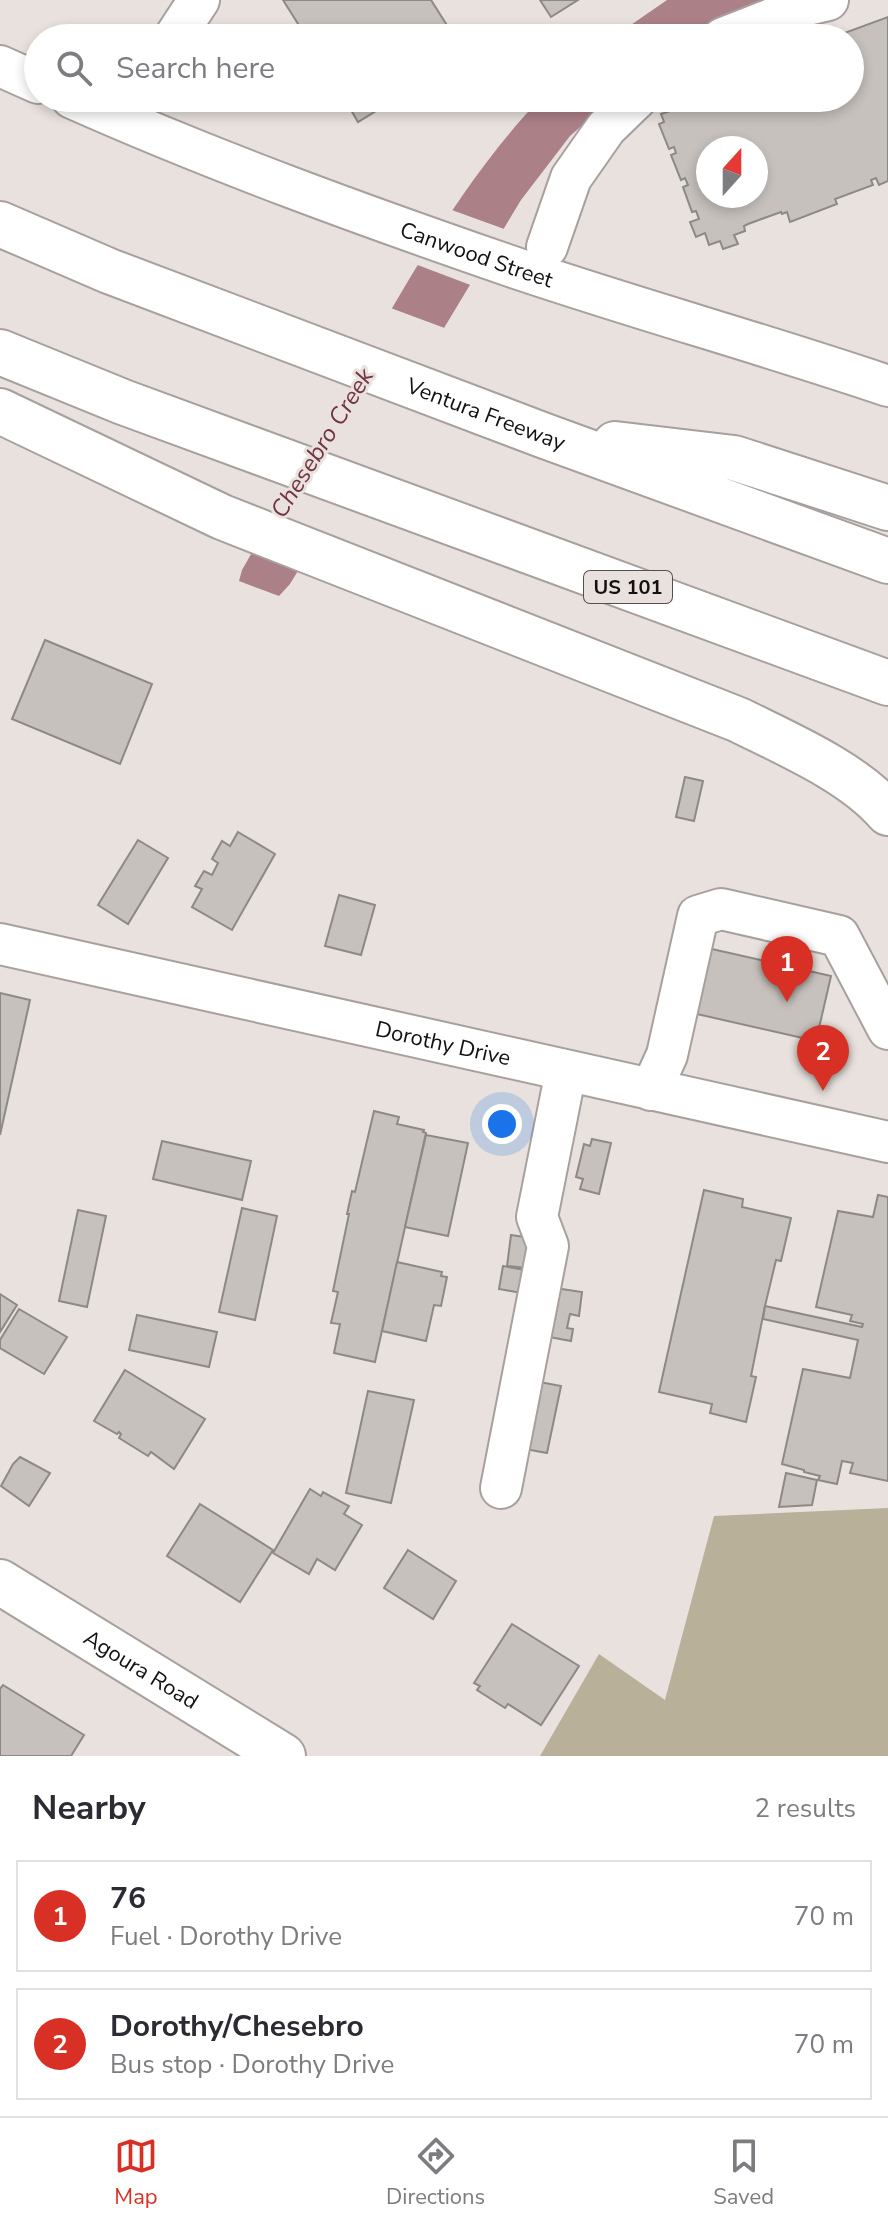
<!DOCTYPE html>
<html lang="en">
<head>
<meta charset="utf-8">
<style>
  :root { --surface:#fff; --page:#f7f7f7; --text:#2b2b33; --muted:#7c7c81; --line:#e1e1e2; --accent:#d93025 }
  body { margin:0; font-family:"Nunito Sans",sans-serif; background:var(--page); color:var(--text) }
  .compass { position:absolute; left:696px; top:136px; width:72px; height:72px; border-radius:50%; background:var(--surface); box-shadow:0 4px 12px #0003; rotate:21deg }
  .you { position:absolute; left:502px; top:1124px; width:28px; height:28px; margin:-20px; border:6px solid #fff; border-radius:50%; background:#1a73e8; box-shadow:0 0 0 12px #1a73e833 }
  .badge { display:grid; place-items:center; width:52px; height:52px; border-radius:50%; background:var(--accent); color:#fff; font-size:26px; font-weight:700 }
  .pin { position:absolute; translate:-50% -66px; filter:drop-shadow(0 2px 4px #0008) }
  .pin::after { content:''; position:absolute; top:42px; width:28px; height:24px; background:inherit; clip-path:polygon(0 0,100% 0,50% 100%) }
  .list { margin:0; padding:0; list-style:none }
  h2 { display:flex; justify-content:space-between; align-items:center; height:104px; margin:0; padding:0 32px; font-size:34px }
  h2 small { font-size:26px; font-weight:400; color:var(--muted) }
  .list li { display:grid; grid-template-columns:52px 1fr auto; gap:24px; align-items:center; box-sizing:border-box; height:112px; margin:0 16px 16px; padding:0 16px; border:2px solid var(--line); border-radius:0px }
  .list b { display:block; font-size:30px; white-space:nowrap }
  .list p { margin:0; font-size:26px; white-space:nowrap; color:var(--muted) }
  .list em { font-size:26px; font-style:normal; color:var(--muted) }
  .icon { flex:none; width:44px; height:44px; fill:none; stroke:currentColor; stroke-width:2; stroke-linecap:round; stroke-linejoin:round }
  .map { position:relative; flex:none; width:888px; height:1756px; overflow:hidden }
  .search { position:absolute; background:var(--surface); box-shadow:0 4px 12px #0003; left:24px; right:24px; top:24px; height:88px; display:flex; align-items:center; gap:20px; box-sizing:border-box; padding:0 28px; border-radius:44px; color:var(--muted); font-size:30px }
  .sheet { height:360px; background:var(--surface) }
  nav { display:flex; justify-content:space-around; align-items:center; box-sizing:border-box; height:112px; border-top:2px solid var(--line); background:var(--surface); font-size:22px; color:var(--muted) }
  nav a { display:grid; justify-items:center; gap:4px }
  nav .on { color:var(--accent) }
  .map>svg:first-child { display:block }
  .green { fill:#b9b099 }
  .water { fill:#ac8087 }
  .pier { fill:#e8e1dd }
  .building { fill:#c6c1bc; stroke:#8d8984; stroke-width:2; fill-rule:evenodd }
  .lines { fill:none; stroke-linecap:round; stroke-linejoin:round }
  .minor-casing { stroke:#a7a09d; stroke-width:44 }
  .major-casing { stroke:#a7a09d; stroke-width:48 }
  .highway-casing { stroke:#a7a09d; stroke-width:48 }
  .minor { stroke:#fff; stroke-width:40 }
  .major { stroke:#fff; stroke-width:44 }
  .highway { stroke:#fff; stroke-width:44 }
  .labels { text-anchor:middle; stroke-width:6; stroke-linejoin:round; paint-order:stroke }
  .shield { fill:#e8e1dd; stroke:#54504e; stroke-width:2 }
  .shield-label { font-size:20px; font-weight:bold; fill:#141211 }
  .street-label { font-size:22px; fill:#141211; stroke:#e8e1dd }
  .water-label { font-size:24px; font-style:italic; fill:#713542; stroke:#e8e1dd }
</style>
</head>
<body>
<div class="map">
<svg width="888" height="1756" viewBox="0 0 888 1756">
  <rect width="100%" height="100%" fill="#e8e1dd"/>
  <polygon class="green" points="888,1508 888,1756 540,1756 599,1654 665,1700 714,1516"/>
  <g class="water">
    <polygon points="667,0 786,0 761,7 701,38 612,38"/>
    <path d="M541,98H613L570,136L521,200L290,584L279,596L239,581L242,570C284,496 327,422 369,348C419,261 471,171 541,98Z"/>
  </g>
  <g class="pier">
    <polygon points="449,209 507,230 473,286 415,264"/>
    <polygon points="388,307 450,330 302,573 248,550"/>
  </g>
  <g class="building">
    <polygon points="283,0 431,0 455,38 307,38"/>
    <polygon points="540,0 578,0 551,17"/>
    <path d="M888,17V181L879,185L876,178L871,180L873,185L835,199L837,204L790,222L787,212L782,214L781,212L748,224L744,226L745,231L734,235L738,244L723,249L720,241L709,245L705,233L696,237L690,222L699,219L696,211L692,212L683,187L688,185L685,178L681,180L671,155L676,153L674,147L669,149L659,124L664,122L661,114L710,98H850V38H831ZM708,148H756V196H708Z"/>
    <polygon points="344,98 397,98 358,122"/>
    <polygon points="45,640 152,684 120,764 12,719"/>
    <polygon points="685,777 703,781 694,821 676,817"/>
    <polygon points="238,832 275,854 232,930 192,907 202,889 195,886 204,871 212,875 218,863 212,859 222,841 230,846"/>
    <polygon points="138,840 168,858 128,924 98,905"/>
    <polygon points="339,895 375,905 361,955 325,946"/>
    <polygon points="703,947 831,976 816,1041 688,1012"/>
    <polygon points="0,993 30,1000 0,1135"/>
    <polygon points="374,1111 399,1117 397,1124 424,1130 423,1132 426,1133 375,1362 334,1353 340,1324 331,1323 338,1292 333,1291 349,1214 347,1214 352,1191 355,1192"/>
    <polygon points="426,1135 468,1143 448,1236 405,1227"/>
    <polygon points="592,1139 611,1143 599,1194 580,1189 583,1179 576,1177 584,1144 590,1146"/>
    <polygon points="162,1141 251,1161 242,1200 153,1179"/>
    <polygon points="704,1190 743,1199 742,1207 791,1218 781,1261 776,1260 765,1306 751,1376 756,1377 746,1422 710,1413 712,1404 659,1392"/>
    <polygon points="878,1195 888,1197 888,1481 850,1473 853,1463 842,1461 837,1484 818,1480 820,1476 804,1472 804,1470 782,1464 803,1369 850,1378 858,1340 763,1319 765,1306 862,1327 863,1324 850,1321 852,1315 816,1307 838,1211 873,1217"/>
    <polygon points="242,1208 277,1216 255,1320 219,1312"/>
    <polygon points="78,1210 106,1216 87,1307 59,1301"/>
    <polygon points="511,1235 539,1239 536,1269 507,1266"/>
    <polygon points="397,1262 442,1272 441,1276 447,1277 441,1306 434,1305 426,1341 382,1331"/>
    <polygon points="503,1266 531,1271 527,1294 499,1289"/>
    <polygon points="555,1288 582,1292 579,1316 570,1314 567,1328 573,1329 571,1341 544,1336"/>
    <polygon points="0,1294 17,1305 0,1332"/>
    <polygon points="19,1309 67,1337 44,1374 0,1348 0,1340"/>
    <polygon points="137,1315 217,1332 209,1367 129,1350"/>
    <polygon points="125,1370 205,1419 174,1469 151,1452 148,1456 119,1438 121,1434 119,1432 117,1434 94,1421"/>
    <polygon points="534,1381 561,1386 547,1453 520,1448"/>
    <polygon points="368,1391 414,1400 391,1503 346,1493"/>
    <polygon points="20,1457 50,1473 29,1506 1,1486 13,1464"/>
    <polygon points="786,1473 817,1480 812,1505 779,1507"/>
    <polygon points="310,1489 321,1496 323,1492 349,1506 344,1514 362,1525 335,1570 317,1559 309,1574 273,1553"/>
    <polygon points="200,1504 273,1550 240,1602 167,1556"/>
    <polygon points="408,1550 456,1581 433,1619 384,1588"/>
    <polygon points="512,1624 579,1666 541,1725 508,1704 505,1708 477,1690 480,1686 474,1683"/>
    <polygon points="3,1685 84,1735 71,1756 0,1756 0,1689"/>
  </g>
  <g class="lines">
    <g class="minor-casing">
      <g id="minor">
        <polyline points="174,38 199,0"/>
        <polyline points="723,38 807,5 828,0"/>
        <polyline points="0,66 38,83"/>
        <path id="s1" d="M72,98C216,162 365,216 513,267C637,309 764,344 888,386"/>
        <polyline points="547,247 571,178 606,128 637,98"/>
        <path id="s2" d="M0,944L888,1142"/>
        <polyline points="651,1090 667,1055 698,916 721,909 839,936 888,1029"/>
        <polyline points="501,1488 548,1246 537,1217 566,1071"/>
      </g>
    </g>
    <g class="major-casing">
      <g id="major">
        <path id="s3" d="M0,1582L283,1756"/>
      </g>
    </g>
    <g class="highway-casing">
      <g id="highway">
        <path id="s4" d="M0,224L109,271L545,436L888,561"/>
        <polyline points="0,352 123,402 888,683"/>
        <path d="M0,411L222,517L739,720C787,744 853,772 888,813"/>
        <polyline points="615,444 734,458 888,508"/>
      </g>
    </g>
    <use href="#minor" class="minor"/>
    <use href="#major" class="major"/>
    <use href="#highway" class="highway"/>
  </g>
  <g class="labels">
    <rect class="shield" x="584" y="571" width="88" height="32" rx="6"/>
    <g class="shield-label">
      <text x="628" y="594">US 101</text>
    </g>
    <g class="street-label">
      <text dy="8" stroke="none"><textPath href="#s1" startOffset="434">Canwood Street</textPath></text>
      <text dy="8" stroke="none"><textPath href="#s4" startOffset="522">Ventura Freeway</textPath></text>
      <text dy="8" stroke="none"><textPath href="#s2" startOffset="454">Dorothy Drive</textPath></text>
      <text dy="8" stroke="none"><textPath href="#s3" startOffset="166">Agoura Road</textPath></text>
    </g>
    <g class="water-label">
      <text transform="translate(322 443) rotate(-58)" y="8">Chesebro Creek</text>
    </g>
  </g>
</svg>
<svg class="compass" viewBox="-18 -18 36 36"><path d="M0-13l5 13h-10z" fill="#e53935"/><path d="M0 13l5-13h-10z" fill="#7c7c81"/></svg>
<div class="you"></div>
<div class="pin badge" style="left:787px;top:1002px">1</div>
<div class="pin badge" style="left:823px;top:1091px">2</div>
<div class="search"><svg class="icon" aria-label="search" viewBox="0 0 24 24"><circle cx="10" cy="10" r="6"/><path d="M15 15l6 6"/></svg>Search here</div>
</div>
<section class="sheet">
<h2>Nearby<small>2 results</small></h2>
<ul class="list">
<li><span class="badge">1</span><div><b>76</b><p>Fuel · Dorothy Drive</p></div><em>70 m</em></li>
<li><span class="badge">2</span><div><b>Dorothy/Chesebro</b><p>Bus stop · Dorothy Drive</p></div><em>70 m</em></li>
</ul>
</section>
<nav>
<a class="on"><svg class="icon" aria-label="map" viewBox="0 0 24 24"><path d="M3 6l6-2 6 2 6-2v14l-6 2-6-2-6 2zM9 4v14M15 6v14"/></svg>Map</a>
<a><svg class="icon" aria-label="directions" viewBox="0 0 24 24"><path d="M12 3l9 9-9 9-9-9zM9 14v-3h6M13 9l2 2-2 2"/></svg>Directions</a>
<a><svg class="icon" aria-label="saved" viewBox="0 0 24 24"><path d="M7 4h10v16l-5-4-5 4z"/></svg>Saved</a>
</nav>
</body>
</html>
